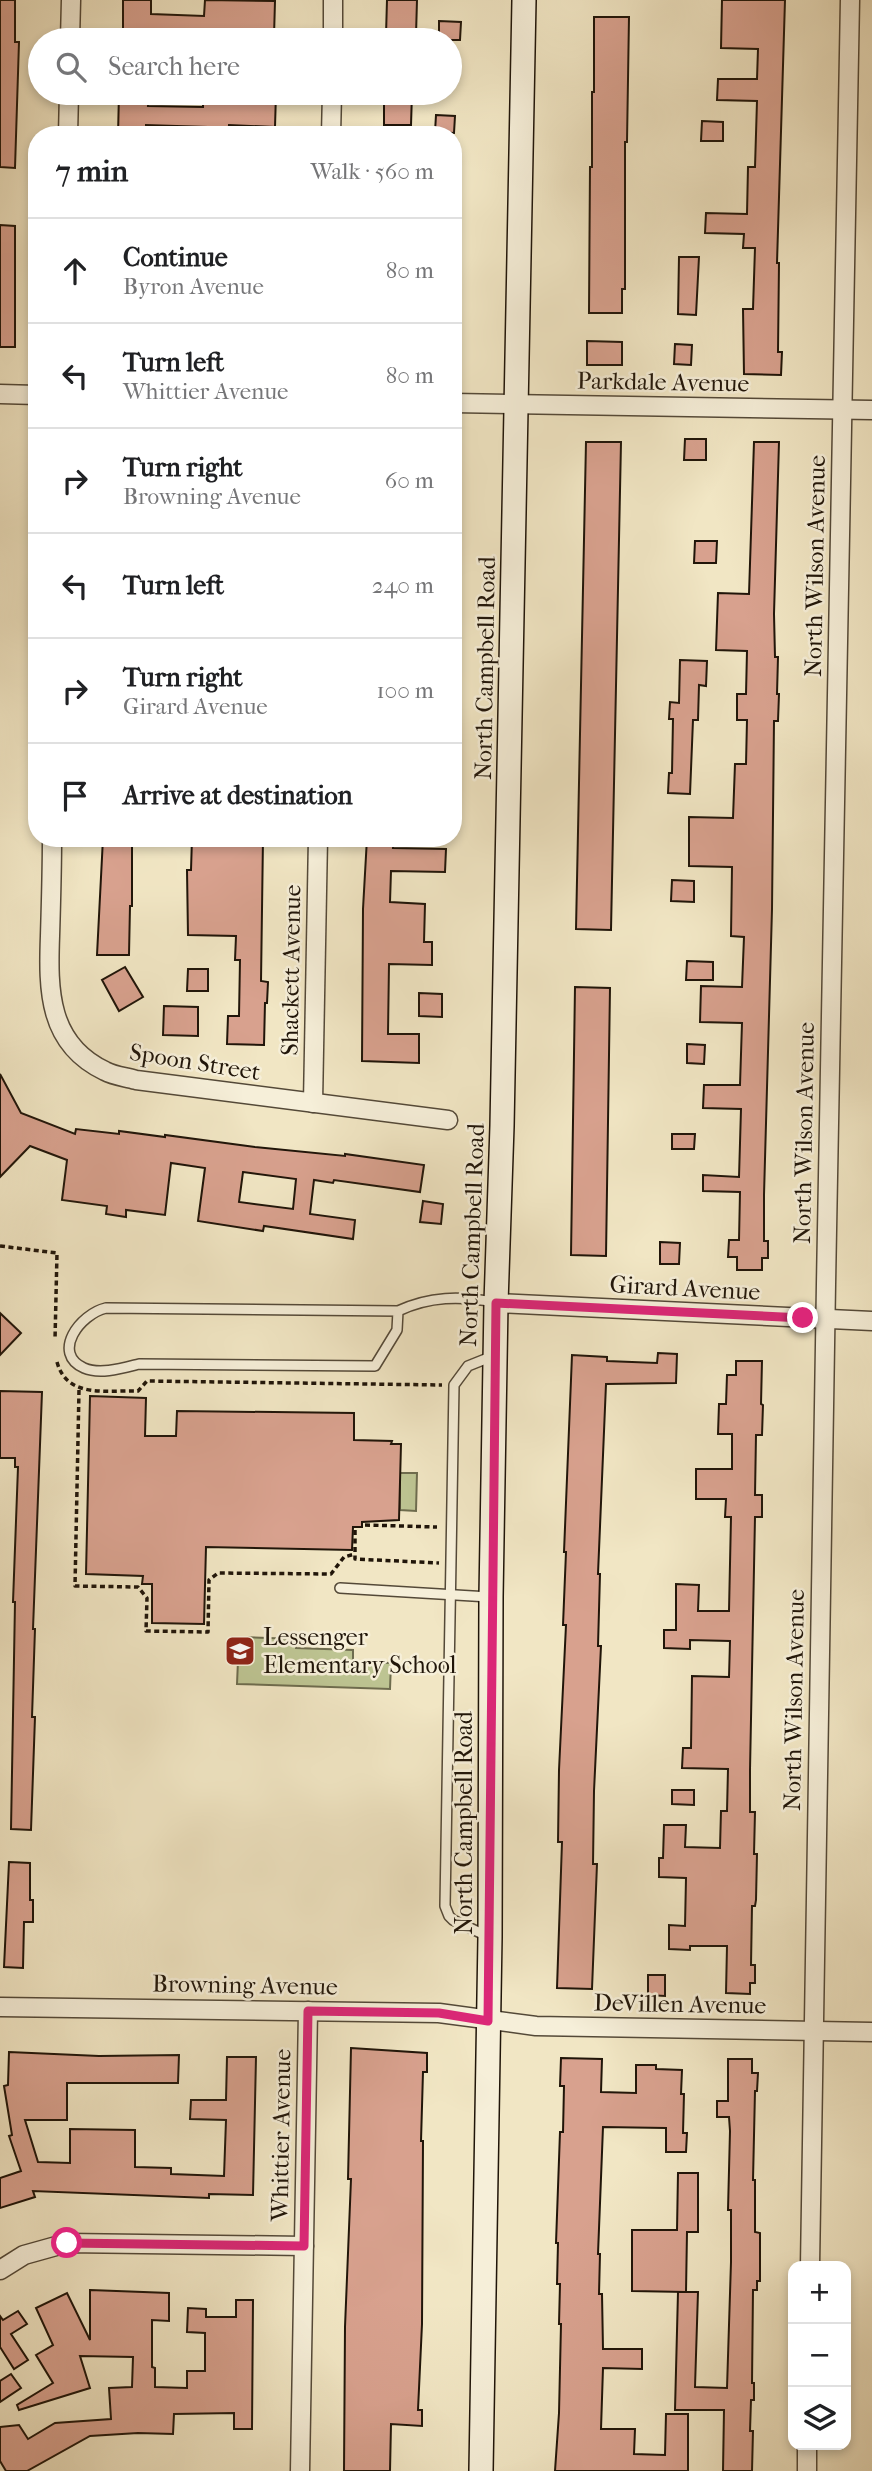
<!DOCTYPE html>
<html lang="en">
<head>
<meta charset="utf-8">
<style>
  :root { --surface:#fff; --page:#f2f2f2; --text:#202124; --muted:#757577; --line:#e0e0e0 }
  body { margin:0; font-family:"IM FELL French Canon",serif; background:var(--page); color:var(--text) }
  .controls { position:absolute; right:21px; bottom:21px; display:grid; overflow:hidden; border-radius:14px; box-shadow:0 4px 10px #0003 }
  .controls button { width:63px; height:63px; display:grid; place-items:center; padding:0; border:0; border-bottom:2px solid var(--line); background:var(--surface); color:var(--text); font:35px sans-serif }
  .stop { position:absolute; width:21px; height:21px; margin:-16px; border:5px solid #db2777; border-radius:50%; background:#fff }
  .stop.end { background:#db2777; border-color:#fff; box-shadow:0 2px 7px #0008 }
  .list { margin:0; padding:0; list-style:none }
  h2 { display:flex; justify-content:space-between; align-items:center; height:91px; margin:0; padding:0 28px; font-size:30px }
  h2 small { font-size:23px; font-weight:400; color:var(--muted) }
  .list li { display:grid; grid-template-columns:46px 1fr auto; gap:21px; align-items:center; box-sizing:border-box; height:105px; padding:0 28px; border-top:2px solid var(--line) }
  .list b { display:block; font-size:26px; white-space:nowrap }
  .list p { margin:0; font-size:23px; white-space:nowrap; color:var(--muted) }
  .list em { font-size:23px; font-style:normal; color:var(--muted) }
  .icon { flex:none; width:38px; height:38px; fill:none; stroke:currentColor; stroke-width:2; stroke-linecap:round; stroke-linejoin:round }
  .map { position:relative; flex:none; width:872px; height:2471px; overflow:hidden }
  .search { position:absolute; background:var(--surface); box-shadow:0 4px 10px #0003; left:28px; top:28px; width:434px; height:77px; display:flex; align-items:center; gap:18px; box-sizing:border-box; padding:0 24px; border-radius:38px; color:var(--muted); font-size:26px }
  .panel { position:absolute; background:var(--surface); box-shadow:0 4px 10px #0003; left:28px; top:126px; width:434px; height:721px; border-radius:28px }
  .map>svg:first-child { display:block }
  .green { fill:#bdc492; stroke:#6e6c4e; stroke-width:2 }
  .building { fill:#d8a18e; stroke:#201509; stroke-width:2; fill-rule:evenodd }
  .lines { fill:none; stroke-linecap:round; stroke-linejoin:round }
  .lane-casing { stroke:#544938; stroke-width:12 }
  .street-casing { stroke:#544938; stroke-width:21 }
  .secondary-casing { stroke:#201509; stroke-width:26 }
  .path { stroke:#201509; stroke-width:3.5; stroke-dasharray:5 3.5; stroke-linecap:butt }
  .lane { stroke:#f6efd9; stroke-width:9 }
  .street { stroke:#f6efd9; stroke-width:18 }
  .secondary { stroke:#f6efd9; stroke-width:23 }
  .route { stroke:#db2777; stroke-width:9 }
  .labels { text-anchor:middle; stroke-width:5; stroke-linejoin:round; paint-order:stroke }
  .street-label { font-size:24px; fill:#201509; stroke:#f6efd9 }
  .poi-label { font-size:24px; fill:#201509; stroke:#f6efd9; text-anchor:start }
</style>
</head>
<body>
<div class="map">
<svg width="872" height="2471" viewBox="0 0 872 2471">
  <rect width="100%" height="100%" fill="#f1e6c4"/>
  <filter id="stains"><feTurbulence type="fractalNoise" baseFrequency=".00286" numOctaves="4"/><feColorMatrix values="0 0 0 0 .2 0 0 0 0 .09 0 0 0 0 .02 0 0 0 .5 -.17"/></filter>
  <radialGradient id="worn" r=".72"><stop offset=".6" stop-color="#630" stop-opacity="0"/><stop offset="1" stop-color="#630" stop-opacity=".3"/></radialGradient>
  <g class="green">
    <polygon points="400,1473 417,1473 416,1511 400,1510"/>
    <polygon points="239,1637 296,1639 296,1648 353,1650 353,1662 391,1663 390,1689 237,1684"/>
  </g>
  <g class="building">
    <polygon points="0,0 15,0 15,42 19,42 15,168 0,167"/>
    <polygon points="123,0 151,0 151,14 204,16 205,0 275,1 274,36 232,35 232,40 206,40 206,35 149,34 149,40 123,40"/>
    <polygon points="387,0 417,0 416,35 386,35"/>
    <polygon points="722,0 785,0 777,263 779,263 778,352 782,352 781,375 744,374 743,309 753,309 755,248 743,248 744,234 705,233 706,213 747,214 748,167 755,167 757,101 717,100 718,79 757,79 758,49 721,48"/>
    <polygon points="594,17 629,17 627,142 625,142 625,289 622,289 622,313 589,313 590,167 592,167 592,92 594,92"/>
    <polygon points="439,21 461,22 460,40 439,40"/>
    <polygon points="119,93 149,93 148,106 203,107 203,93 276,93 275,127 229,125 228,135 207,135 207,127 146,125 146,135 118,135"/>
    <polygon points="384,93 412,93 411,125 384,125"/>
    <polygon points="436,115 455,116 454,133 435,132"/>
    <polygon points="702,121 723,122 723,141 701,141"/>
    <polygon points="0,225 15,226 15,347 0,347"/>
    <polygon points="679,257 699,257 696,315 678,314"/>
    <polygon points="587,341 622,342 622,365 587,365"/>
    <polygon points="675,344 692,345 691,365 674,364"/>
    <polygon points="685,439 706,439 706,460 684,460"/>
    <polygon points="586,442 621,442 611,930 576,929"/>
    <polygon points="754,442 779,442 774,614 775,657 778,657 777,694 779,694 778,721 774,721 772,909 764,1195 764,1241 768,1241 768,1258 762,1258 762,1270 737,1270 737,1257 728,1257 729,1240 739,1240 740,1192 703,1191 703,1175 739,1177 741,1109 703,1108 704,1085 740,1085 742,1023 700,1022 701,986 742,987 744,937 731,936 732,867 689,866 689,817 733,818 735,764 746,764 747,720 737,720 737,694 746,694 747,651 716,650 718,593 749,594"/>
    <polygon points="695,541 717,541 716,563 694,563"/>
    <polygon points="680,660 707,661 706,686 699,685 698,720 693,720 690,794 668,793 669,773 672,773 673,719 669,719 670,702 679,703"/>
    <polygon points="103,838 132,838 132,906 130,906 129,955 97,955"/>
    <polygon points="192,838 263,838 261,981 268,982 267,1003 265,1003 264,1045 227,1044 228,1016 239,1016 240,960 235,960 236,936 188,935 187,870 191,870"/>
    <polygon points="367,838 394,838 393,848 446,849 445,872 391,871 390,902 425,904 424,942 432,942 432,965 389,964 388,1034 419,1034 419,1063 362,1061 363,909"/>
    <polygon points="672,880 694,881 694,902 671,901"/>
    <polygon points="687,961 713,962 713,980 686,980"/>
    <polygon points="125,967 143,997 119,1011 102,980"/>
    <polygon points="188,969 208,969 208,991 187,991"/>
    <polygon points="575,987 610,988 606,1256 571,1255"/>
    <polygon points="419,993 442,994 442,1017 419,1016"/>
    <polygon points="164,1006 198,1007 198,1036 163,1035"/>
    <polygon points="687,1044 705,1045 704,1064 687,1063"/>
    <path d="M0,1074L21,1113L75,1134L76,1129L119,1134V1131L165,1137V1135L255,1147L345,1156V1154L424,1165L420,1192L334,1180L333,1183L314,1180L310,1214L355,1220L353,1239L264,1226L263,1231L198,1221L205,1168L171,1163L165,1215L126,1210V1217L106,1214L107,1206L62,1200L67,1160L30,1146L0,1177ZM243,1172L296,1179L293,1209L239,1202Z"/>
    <polygon points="672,1134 695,1134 694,1149 672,1149"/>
    <polygon points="423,1201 443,1204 441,1224 420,1222"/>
    <polygon points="660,1242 680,1243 679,1264 660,1264"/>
    <polygon points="0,1313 21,1333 0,1355"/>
    <polygon points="658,1353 677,1354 676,1383 606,1384 598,1574 600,1574 598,1646 601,1646 594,1791 593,1864 597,1864 592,1989 557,1988 562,1842 558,1842 559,1770 566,1625 563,1625 566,1552 564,1552 572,1355 607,1357 607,1361 657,1363"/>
    <polygon points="736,1361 762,1361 761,1404 763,1405 762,1435 756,1435 755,1495 762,1495 762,1517 755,1517 750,1770 750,1812 755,1812 754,1854 757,1854 756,1900 755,1906 752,1906 751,1965 755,1965 755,1983 750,1983 750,1994 726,1993 727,1946 690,1946 690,1950 669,1949 669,1925 685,1926 686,1878 659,1877 659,1858 663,1858 664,1825 686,1825 685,1847 720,1848 721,1811 727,1811 728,1769 682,1768 683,1748 691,1748 692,1676 729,1677 730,1641 690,1640 690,1649 664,1648 664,1630 676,1630 676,1584 699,1585 698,1611 729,1611 731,1517 725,1517 726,1499 696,1499 696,1469 732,1469 732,1434 718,1434 719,1404 726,1404 727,1375 736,1375"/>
    <polygon points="0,1391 42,1392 33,1629 35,1629 32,1717 35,1717 31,1830 11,1829 15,1602 13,1602 18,1467 15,1467 15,1458 0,1458"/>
    <polygon points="90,1396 146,1398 145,1436 176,1436 177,1411 354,1413 354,1440 392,1441 391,1444 401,1444 399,1520 362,1522 362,1527 353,1527 352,1550 206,1547 204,1624 152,1623 152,1584 142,1584 143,1576 86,1574"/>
    <polygon points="672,1790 694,1790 694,1805 672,1804"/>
    <polygon points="9,1862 30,1863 30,1900 33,1900 33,1922 24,1922 23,1968 4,1967"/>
    <polygon points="648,1975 665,1975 665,1996 648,1995"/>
    <polygon points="351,2048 427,2053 427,2072 423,2072 421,2141 423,2141 422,2324 418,2410 422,2410 422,2426 391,2424 390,2471 344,2471 345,2327 351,2179 348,2179"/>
    <polygon points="9,2052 99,2056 179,2055 178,2083 67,2083 67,2120 25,2120 38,2162 70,2163 70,2129 135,2130 135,2167 171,2168 171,2174 224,2176 226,2120 190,2119 191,2100 226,2100 227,2057 256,2057 253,2195 209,2194 209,2198 33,2191 35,2197 0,2208 0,2178 21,2171 9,2136 12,2135 4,2086 8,2085"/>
    <polygon points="561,2058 602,2059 601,2092 636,2093 636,2065 656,2065 656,2069 682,2070 681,2094 684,2094 683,2133 687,2133 686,2152 666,2152 666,2128 603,2127 598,2254 600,2254 599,2294 602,2294 603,2349 642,2349 642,2369 603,2368 601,2429 635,2429 634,2454 665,2455 666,2414 688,2414 688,2471 555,2471 559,2413 561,2324 559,2324 560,2284 557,2284 558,2243 556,2243 560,2132 563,2132 564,2086 560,2086"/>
    <polygon points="728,2059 752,2059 752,2073 758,2073 757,2091 755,2091 753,2180 755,2180 755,2232 760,2233 760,2281 757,2281 757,2290 753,2290 752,2383 754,2383 754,2400 751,2400 750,2431 753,2431 752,2471 723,2471 724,2410 675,2410 678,2292 698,2292 695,2387 727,2388 731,2262 731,2210 728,2210 730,2131 729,2117 717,2117 717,2101 728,2101"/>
    <polygon points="678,2173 698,2173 698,2232 687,2232 686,2292 632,2291 632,2230 677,2230"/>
    <polygon points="90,2290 169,2293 169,2321 152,2320 152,2367 155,2368 155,2387 187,2388 187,2371 205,2371 205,2333 187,2332 188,2308 206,2309 206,2317 236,2317 236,2300 253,2300 252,2429 234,2429 234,2413 174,2414 173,2434 138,2433 90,2436 27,2471 6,2471 0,2461 0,2427 19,2425 28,2439 55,2423 111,2419 109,2388 132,2387 133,2357 80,2356 90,2388 19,2410 17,2405 53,2383 36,2355 53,2345 36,2308 67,2293 90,2340"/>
    <polygon points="18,2311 27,2324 11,2334 28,2360 14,2369 0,2347 0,2316 3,2320"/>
    <polygon points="11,2374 21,2388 0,2402 0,2381"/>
  </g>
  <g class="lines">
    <g class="lane-casing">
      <g id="lane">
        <path d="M398,1311L397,1330L375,1366L139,1364C123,1368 100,1375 84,1368C51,1353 80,1314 106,1308L398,1311C430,1296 460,1296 494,1302"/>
        <polyline points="340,1588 489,1597"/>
        <polyline points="487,1936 453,1920 449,1916 445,1906 454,1385 468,1366 493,1356"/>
      </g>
    </g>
    <g class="street-casing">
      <g id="street">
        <polyline points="70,40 71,0"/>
        <polyline points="333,40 333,0"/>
        <polyline points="68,135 69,93"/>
        <polyline points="331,135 332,93"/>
        <polyline points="0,394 37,395"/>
        <polyline points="453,403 872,410"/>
        <path d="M52,838C52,871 51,903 50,936C48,990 48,1044 105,1071C114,1076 126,1077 136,1080L448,1120"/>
        <polyline points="313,1103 318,838"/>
        <polyline points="496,1303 872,1321"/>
        <polyline points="0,2007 439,2013 536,2026 872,2032"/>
        <polyline points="810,2266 826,1284 850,0"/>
        <polyline points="0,2270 24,2255 67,2243 304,2246"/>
        <polyline points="300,2471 308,2011"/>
        <polyline points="807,2471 807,2445"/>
      </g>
    </g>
    <g class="secondary-casing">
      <polyline id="secondary" points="481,2471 490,1937 491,1597 496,1303 502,1126 524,0"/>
    </g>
    <g class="path">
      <polyline points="0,1246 57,1253 55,1340"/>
      <path d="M57,1362C67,1399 107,1390 138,1391L147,1381L442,1385"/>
      <polyline points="79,1390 75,1586 138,1587 147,1598 146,1631 208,1632 209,1580 218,1573 331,1574 344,1557 355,1554"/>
      <polyline points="365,1525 437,1527"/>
      <polyline points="355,1530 355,1559 439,1563"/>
    </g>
    <use href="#lane" class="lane"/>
    <use href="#street" class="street"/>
    <use href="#secondary" class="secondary"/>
  </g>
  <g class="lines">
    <polyline class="route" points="67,2243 304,2246 308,2011 439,2013 488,2021 496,1303 803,1318"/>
  </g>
  <defs>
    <g id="school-square" transform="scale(1.575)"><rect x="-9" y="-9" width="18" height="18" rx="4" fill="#8f2418" stroke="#f6efd9"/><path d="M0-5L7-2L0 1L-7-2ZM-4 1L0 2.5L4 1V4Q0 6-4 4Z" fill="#fff"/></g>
  </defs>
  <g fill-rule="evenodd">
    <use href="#school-square" x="240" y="1651"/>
  </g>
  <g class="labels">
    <g class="street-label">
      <text transform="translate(663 382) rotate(1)" y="8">Parkdale Avenue</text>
      <text transform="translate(815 566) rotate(-89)" y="8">North Wilson Avenue</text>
      <text transform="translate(485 668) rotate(-89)" y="8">North Campbell Road</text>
      <text transform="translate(291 970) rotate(-89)" y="8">Shackett Avenue</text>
      <text transform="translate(195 1062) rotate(9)" y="8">Spoon Street</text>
      <text transform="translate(804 1133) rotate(-89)" y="8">North Wilson Avenue</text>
      <text transform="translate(472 1235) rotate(-88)" y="8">North Campbell Road</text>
      <text transform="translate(685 1288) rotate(3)" y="8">Girard Avenue</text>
      <text transform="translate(794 1700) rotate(-89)" y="8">North Wilson Avenue</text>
      <text transform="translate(464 1823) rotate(-90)" y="8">North Campbell Road</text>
      <text transform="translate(245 1985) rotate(1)" y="8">Browning Avenue</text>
      <text transform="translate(680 2004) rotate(1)" y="8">DeVillen Avenue</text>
      <text transform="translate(281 2135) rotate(-89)" y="8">Whittier Avenue</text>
    </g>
    <g class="poi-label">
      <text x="263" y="1645">Lessenger<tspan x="263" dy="28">Elementary School</tspan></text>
    </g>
  </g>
  <rect width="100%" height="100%" filter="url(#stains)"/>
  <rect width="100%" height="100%" fill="url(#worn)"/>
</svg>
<div class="controls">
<button>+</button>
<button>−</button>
<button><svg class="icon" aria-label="layers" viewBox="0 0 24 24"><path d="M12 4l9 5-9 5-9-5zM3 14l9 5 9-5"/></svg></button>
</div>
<div class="stop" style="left:67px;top:2243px"></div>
<div class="stop end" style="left:803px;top:1318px"></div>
<div class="search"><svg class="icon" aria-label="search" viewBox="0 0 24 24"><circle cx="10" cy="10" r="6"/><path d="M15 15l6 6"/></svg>Search here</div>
<section class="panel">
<h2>7 min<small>Walk · 560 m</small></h2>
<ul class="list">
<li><svg class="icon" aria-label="ahead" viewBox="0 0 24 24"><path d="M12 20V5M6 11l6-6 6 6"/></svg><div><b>Continue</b><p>Byron Avenue</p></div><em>80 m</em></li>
<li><svg class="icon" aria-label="left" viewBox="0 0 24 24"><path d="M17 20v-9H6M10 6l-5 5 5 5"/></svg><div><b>Turn left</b><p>Whittier Avenue</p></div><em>80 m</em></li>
<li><svg class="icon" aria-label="right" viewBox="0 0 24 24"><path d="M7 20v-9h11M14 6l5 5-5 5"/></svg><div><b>Turn right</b><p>Browning Avenue</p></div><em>60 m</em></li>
<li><svg class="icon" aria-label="left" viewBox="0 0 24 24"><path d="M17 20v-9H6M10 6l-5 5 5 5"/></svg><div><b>Turn left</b></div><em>240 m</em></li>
<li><svg class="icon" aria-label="right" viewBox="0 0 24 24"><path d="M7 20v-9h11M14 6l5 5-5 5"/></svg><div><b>Turn right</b><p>Girard Avenue</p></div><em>100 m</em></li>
<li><svg class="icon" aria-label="arrive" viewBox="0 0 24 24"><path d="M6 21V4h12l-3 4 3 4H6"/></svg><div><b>Arrive at destination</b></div></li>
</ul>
</section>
</div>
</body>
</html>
